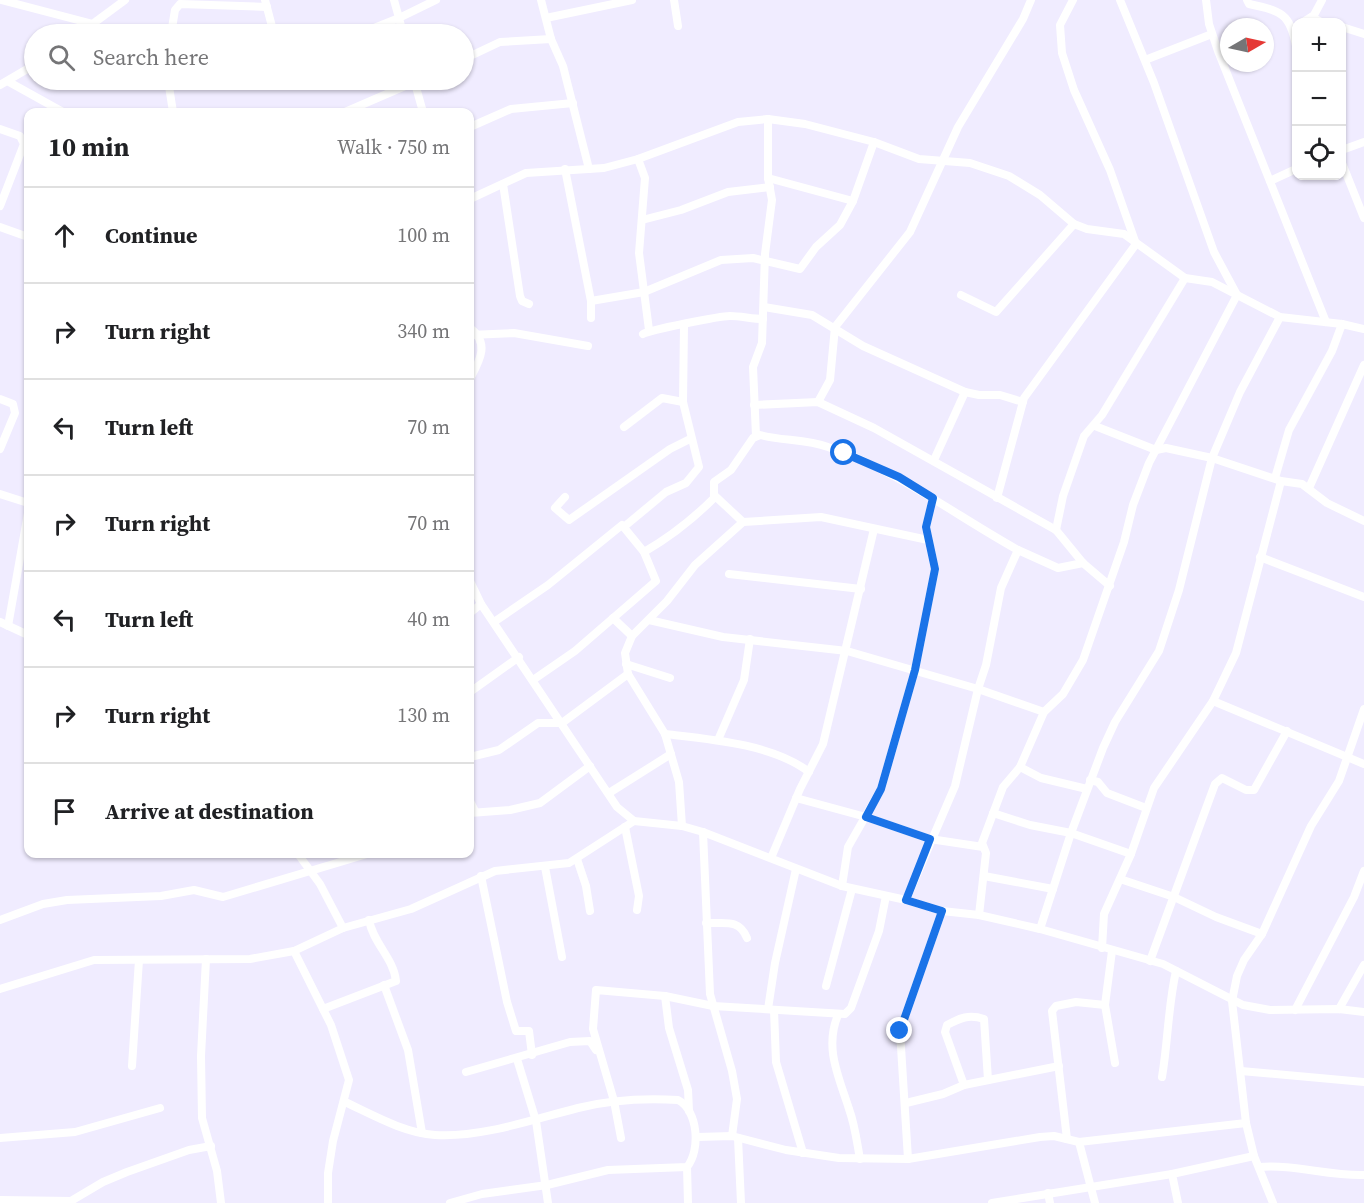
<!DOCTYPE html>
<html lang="en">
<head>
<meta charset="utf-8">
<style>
  :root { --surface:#fff; --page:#f2f2f2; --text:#202124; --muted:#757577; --line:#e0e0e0 }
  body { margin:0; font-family:"Source Serif 4",serif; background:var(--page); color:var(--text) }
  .controls { position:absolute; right:18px; top:18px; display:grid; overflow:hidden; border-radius:12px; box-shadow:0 2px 4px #0004 }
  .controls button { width:54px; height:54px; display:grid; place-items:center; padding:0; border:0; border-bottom:2px solid var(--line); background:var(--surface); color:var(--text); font:30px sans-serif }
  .compass { position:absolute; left:1220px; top:18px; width:54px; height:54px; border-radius:50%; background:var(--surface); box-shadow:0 2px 4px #0004; rotate:81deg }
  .stop { position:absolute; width:18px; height:18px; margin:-14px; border:4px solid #1a73e8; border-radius:50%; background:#fff }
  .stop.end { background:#1a73e8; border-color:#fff; box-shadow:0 2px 6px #0008 }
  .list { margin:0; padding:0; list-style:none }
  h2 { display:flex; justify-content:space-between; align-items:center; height:78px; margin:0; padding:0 24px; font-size:26px }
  h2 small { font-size:20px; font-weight:400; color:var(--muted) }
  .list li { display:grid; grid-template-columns:39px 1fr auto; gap:18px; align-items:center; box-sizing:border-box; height:96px; padding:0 24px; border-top:2px solid var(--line) }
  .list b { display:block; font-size:22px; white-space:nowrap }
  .list em { font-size:20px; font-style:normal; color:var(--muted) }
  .icon { flex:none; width:33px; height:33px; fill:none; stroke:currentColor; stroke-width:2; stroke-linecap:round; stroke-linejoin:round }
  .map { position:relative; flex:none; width:1364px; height:1203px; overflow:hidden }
  .search { position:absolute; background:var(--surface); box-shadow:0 2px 4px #0004; left:24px; top:24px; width:450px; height:66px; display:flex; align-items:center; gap:15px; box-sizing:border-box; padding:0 21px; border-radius:33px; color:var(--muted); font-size:22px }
  .panel { position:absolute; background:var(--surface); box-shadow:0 2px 4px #0004; left:24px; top:108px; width:450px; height:750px; border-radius:12px }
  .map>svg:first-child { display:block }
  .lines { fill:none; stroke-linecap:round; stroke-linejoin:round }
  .minor { stroke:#fff; stroke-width:8 }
  .route { stroke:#1a73e8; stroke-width:8 }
</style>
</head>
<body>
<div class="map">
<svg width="1364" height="1203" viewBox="0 0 1364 1203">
  <rect width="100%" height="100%" fill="#f0ecff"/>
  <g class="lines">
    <g class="minor">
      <polyline points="1,0 93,24"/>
      <polyline points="265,0 274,34"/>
      <polyline points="541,0 551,39 563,66 589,169"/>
      <polyline points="674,0 678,26"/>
      <polyline points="1206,0 1209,24 1218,51 1326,322"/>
      <path d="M1247,0L1249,4C1281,11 1290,13 1296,46"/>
      <polyline points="1312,17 1321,22"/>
      <polyline points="546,18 632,0"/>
      <polyline points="1303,22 1314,15 1322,0"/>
      <polyline points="1342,27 1364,34"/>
      <polyline points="79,34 125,0"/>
      <polyline points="171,34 175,10 180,4 267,7"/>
      <polyline points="359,34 399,18 394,0"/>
      <polyline points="403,34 399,18 436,0"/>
      <polyline points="464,59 500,42 551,39"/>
      <polyline points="1145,60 1212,34"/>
      <polyline points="168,80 173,112"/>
      <polyline points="414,80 423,112"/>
      <polyline points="9,82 63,112"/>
      <polyline points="0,85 34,65"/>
      <polyline points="345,112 419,80"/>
      <polyline points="470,127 511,109 573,103"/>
      <polyline points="0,129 20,136 24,144 0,206"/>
      <polyline points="1342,150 1364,142"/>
      <polyline points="638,159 645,178 639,253 649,330"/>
      <polyline points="1342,163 1364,218"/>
      <polyline points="565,169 591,301 591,318"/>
      <polyline points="768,178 853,201"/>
      <polyline points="1270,181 1296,169"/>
      <polyline points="503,184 520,296 522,301 529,304"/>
      <polyline points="470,199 526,173 604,168 638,159 738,122 768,119 805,124 874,142 919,159 970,163 1009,176 1040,195 1074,224 1087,229 1124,234 1185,278 1212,282 1280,317 1342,324 1364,329"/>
      <polyline points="642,220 681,210 728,192 770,187"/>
      <polyline points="0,227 28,237"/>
      <polyline points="961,295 996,312 1074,224"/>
      <polyline points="591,301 644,292 721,260 753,258 800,269 816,247 840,225 853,201 874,142"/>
      <polyline points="764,307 812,315 863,346 965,392 979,395 1000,395 1023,402"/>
      <path d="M470,328C490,343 480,360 470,379"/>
      <path d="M643,334C649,330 720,316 730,316C741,316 752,319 763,319"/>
      <polyline points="470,335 514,333 588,346"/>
      <polyline points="0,399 13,404 15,413 0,449"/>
      <polyline points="818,402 830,380 835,327 910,232 958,127 1023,19 1031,0"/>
      <polyline points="754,405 818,402 874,428 1056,530 1083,563 1110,586"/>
      <polyline points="1095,426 1156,450 1166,448 1212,458 1281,481 1302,484 1327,503 1364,521"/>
      <polyline points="624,427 662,398 683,402"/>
      <polyline points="756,436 753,367 762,343 765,254 772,200 768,178 768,119"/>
      <polyline points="934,460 965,392"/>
      <polyline points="1275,478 1289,430 1332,351 1342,324"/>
      <polyline points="1309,488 1364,365"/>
      <polyline points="0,494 28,503"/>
      <polyline points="714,495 743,522"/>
      <polyline points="565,497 555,508 569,520 670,449 690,439"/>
      <polyline points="997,498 1024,398 1136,244 1110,170 1074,90 1062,53 1060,25 1073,0"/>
      <polyline points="625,526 666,492 686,483 699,467 683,402 684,325"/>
      <polyline points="1056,530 1063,496 1084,436 1102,415 1185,278"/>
      <polyline points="1018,550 1058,568 1083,563"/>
      <path d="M644,552C670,537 693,519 714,498V482L731,470L753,438L760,435C782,441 806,439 828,447C897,470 955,515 1018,550L1001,588L986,665L978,689L955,786L906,900"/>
      <polyline points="1260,557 1364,597"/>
      <polyline points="729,574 861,589"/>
      <polyline points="470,581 481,604 617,807 634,821 682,826 703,832 842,886 906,900 942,911 979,915 1040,929 1163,964 1243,1005 1270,1010 1339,1009 1364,1012"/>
      <polyline points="470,613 481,604"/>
      <polyline points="613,618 632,636"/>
      <polyline points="649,620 723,637 847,651 978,689 1044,712"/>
      <polyline points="0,622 28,635"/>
      <polyline points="494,622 548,585 622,525 644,552 656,581 575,651 533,680"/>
      <polyline points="8,626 28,513"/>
      <polyline points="626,664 670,678"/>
      <polyline points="470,692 519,657"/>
      <polyline points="1213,701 1364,764"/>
      <path d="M665,734C709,739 773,744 809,772"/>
      <polyline points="718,740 744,680 750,639"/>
      <polyline points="470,757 499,750 538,723 562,723 628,674"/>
      <polyline points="1020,767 1041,778 1087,789"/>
      <polyline points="1090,780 1098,782 1107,793 1146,808"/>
      <polyline points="609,793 671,754"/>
      <polyline points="796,798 866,817 930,839 983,847"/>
      <polyline points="470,801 475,811"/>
      <polyline points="470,813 510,810 540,803 590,766"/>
      <polyline points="993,813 1030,825 1071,833 1131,854"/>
      <polyline points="682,826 679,782 665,734 628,674 625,653 632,636 667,601 695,565 743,522 821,517 928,540"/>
      <polyline points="625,827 639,896 637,910"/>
      <polyline points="703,832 710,994 732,1071 737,1099 732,1136"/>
      <polyline points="298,854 320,884 343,928"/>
      <polyline points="771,858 800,789 823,744 874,529"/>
      <polyline points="577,859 586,886 590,911"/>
      <polyline points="545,867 562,957"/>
      <polyline points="481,876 507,1002 516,1031 529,1031 532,1055"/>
      <polyline points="984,876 1053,889"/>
      <polyline points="1120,879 1174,897 1216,917 1262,934"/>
      <polyline points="842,886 848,847 881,789 915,670 935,569 926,527 933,498"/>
      <polyline points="979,915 986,853 982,843 1003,787 1020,767 1044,712 1063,694 1083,660 1124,542 1133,505 1149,463 1237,295 1214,252 1154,83 1120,0"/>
      <polyline points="0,920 43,904 67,900 161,896 194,890 223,897 367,854"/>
      <path d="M706,923C724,924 739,918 747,938"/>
      <polyline points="1040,929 1071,833 1103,748 1115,722 1159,651 1179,590 1212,458 1240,392 1280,317"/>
      <polyline points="1102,948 1104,914 1131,854 1154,788 1213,701 1236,653 1281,481"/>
      <polyline points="294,951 331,1025 349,1080 333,1141 328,1173 328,1203"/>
      <polyline points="1112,951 1105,1005 1115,1063"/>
      <polyline points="206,959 201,1056 202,1118 217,1171 221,1203"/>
      <polyline points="1150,961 1215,784 1222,778 1246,790 1254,790 1287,731"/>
      <polyline points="384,985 408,1050 422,1133"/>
      <polyline points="826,986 852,889"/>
      <polyline points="0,989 94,960 250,959 294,951 343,928 411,909 495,871 569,863 634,821"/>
      <polyline points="665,996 669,1028 688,1090 689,1111"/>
      <path d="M323,1009L396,981C394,959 373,943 369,920"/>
      <polyline points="768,1009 775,963 796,869"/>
      <polyline points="1339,1009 1364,965"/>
      <polyline points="774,1010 776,1062 803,1153"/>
      <polyline points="1295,1010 1354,897 1364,871"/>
      <path d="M838,1015C824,1048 839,1077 849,1109C855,1125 857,1143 860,1159"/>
      <polyline points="517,1059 536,1121 548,1203"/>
      <polyline points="132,1066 139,960"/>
      <polyline points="1241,1071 1364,1082"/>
      <polyline points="466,1072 570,1042 590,1041 596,1050"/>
      <path d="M1162,1077C1168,1042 1168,1006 1176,971"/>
      <path d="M964,1085L945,1032L947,1025C960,1018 969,1014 984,1019L988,1080"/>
      <path d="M345,1102C373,1115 404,1133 435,1135C481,1138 534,1119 578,1108C610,1100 644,1098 678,1100C698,1110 701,1150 687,1167L608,1170L547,1185L482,1194L450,1203"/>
      <polyline points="906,1103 943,1094 964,1085 1059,1066"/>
      <polyline points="698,1137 732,1136 786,1150 839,1158 908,1159 1040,1137 1054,1136 1079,1142 1246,1123"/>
      <polyline points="0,1138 75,1132 160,1108"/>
      <polyline points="621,1138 614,1101 593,1029 596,990 665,996 713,1006 845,1014 851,1008 879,931 886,896"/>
      <polyline points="738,1138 741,1203"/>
      <polyline points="1067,1139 1052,1011 1056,1006 1076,1002 1105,1005"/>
      <polyline points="1079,1142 1095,1203"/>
      <polyline points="908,1159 900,1031 942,911"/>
      <polyline points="687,1167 688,1203"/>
      <path d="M1259,1167C1294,1164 1328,1176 1364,1175"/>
      <polyline points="1172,1174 1178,1203"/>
      <polyline points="1048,1193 1050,1203"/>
      <polyline points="0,1200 71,1201 103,1182 127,1172 189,1150 211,1146"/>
      <polyline points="992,1203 1172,1174 1254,1156"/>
      <polyline points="1273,1203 1254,1156 1246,1123 1232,1001 1237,976 1244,960 1262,934 1311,826 1339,781 1364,709"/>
    </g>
  </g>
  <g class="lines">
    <polyline class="route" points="844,453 899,477 933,498 926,527 935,569 915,670 881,789 866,817 930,839 906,900 942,911 900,1031"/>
  </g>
</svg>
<div class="controls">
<button>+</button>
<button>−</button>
<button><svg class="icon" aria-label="locate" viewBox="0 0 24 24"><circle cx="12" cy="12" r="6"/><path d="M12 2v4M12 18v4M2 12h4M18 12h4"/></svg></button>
</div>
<svg class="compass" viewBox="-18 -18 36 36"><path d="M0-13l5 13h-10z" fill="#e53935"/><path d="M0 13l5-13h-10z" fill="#757577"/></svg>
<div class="stop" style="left:844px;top:453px"></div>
<div class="stop end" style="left:900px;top:1031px"></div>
<div class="search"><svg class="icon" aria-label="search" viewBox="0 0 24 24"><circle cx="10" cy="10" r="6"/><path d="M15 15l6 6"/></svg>Search here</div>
<section class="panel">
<h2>10 min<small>Walk · 750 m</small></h2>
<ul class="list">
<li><svg class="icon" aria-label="ahead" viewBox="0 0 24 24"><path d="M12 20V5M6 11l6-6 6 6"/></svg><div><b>Continue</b></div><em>100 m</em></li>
<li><svg class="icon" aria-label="right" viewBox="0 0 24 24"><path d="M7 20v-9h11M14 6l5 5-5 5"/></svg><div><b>Turn right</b></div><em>340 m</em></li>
<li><svg class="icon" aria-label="left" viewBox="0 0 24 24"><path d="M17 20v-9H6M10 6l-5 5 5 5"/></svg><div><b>Turn left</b></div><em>70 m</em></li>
<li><svg class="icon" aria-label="right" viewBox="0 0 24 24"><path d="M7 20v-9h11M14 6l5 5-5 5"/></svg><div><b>Turn right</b></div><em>70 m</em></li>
<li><svg class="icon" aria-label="left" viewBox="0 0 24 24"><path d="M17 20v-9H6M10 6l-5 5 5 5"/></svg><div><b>Turn left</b></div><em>40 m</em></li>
<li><svg class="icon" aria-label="right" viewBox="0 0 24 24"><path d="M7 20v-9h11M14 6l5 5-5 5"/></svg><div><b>Turn right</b></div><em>130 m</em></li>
<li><svg class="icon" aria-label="arrive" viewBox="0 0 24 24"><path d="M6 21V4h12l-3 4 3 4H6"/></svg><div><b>Arrive at destination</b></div></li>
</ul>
</section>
</div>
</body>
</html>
